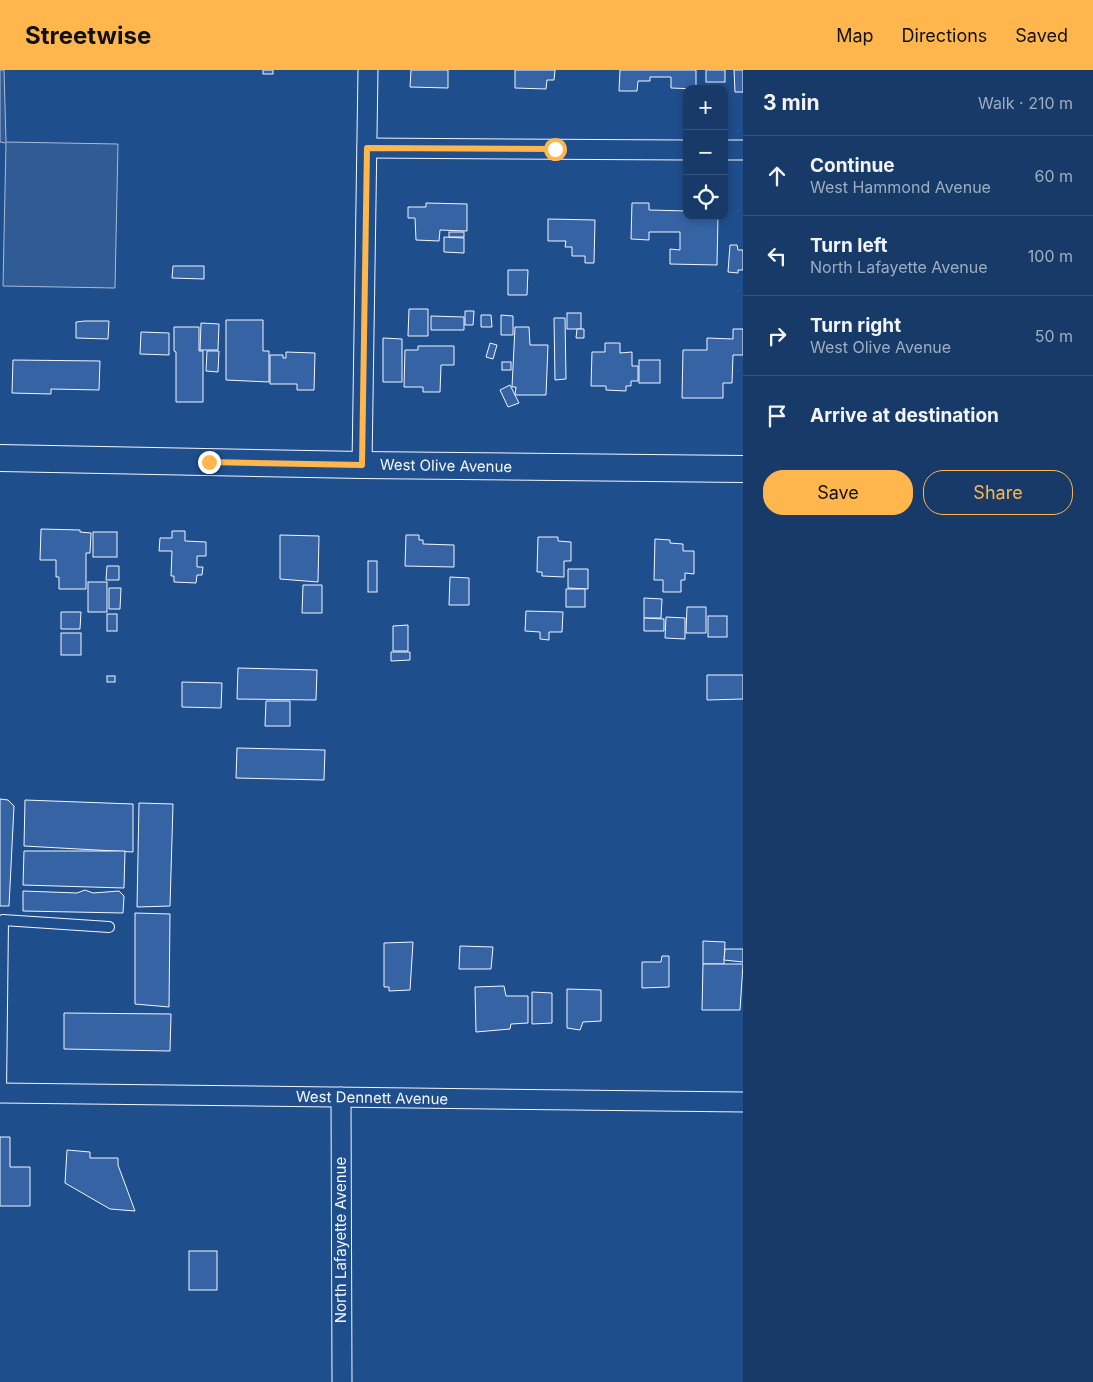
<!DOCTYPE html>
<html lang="en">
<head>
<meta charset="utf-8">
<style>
  :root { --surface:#173a69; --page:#244571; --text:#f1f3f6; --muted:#9eadc0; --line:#36547d; --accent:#ffb74d }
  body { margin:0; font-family:Inter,sans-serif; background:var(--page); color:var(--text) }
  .controls { position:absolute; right:15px; top:15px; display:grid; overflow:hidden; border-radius:10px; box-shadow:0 2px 8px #0003 }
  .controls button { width:45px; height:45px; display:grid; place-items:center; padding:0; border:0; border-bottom:1px solid var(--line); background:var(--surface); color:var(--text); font:25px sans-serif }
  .stop { position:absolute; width:15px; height:15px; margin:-11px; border:4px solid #ffb74d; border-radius:50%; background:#fff }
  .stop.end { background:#ffb74d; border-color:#fff; box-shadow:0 1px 5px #0008 }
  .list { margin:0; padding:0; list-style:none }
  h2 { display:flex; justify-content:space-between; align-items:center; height:65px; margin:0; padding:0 20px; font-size:21px }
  h2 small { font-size:16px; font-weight:400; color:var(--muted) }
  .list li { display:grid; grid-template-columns:32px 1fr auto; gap:15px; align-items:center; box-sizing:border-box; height:80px; padding:0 20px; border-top:1px solid var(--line) }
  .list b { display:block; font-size:19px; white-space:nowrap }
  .list p { margin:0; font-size:16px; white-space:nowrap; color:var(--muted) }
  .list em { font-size:16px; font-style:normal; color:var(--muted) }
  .actions { display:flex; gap:10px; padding:15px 20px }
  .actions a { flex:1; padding:11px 0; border:1px solid var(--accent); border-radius:20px; text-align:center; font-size:18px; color:var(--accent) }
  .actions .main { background:var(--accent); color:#111 }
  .icon { flex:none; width:28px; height:28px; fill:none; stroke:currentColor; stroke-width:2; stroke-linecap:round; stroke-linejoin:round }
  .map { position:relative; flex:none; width:743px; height:1312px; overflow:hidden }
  header { display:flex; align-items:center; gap:30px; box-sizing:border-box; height:70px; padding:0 25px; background:var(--accent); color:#111 }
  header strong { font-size:24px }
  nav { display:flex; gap:28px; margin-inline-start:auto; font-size:18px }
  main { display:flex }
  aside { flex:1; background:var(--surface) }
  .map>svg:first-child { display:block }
  .built { fill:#305b95; stroke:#a8bbd7 }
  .building { fill:#3563a3; stroke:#f2f6ff }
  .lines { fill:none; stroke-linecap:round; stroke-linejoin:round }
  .service-casing { stroke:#f2f6ff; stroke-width:12 }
  .minor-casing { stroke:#f2f6ff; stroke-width:21 }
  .secondary-casing { stroke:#f2f6ff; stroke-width:28 }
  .service { stroke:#1f4e8c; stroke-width:10 }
  .minor { stroke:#1f4e8c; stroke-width:19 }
  .secondary { stroke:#1f4e8c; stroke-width:26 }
  .route { stroke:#ffb74d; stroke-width:6 }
  .labels { text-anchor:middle; stroke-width:4; stroke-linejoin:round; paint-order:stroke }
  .street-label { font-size:15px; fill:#f2f6ff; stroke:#1f4e8c }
</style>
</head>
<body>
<header>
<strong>Streetwise</strong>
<nav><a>Map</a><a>Directions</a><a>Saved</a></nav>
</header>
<main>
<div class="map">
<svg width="743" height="1312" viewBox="0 0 743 1312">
  <rect width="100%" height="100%" fill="#1f4e8c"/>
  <polygon class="built" points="0,0 4,0 6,72 118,74 115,218 3,216 6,73 0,72"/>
  <g class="building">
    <rect x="263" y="0" width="10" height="4"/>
    <polygon points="411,0 448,0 448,18 410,17"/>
    <polygon points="515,0 555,0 554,10 547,10 546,19 515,18"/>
    <polygon points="620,0 696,0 696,19 671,18 671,7 650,7 650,11 638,11 637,21 619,21"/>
    <rect x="706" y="0" width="19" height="12"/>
    <polygon points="734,0 743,0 743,22 735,22"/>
    <polygon points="426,133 467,134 467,161 440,160 439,171 416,170 415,148 408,148 408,137 426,137"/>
    <polygon points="632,133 649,133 649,140 687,141 687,146 718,146 717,195 670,194 670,179 680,180 680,162 649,162 649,170 631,169"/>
    <polygon points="548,149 595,150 594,193 585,193 585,186 572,186 572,177 565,177 566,171 548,171"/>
    <rect x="449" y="162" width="15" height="5"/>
    <polygon points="444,167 464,168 464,183 444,182"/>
    <polygon points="730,175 737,175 738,180 743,180 743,200 738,200 738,203 728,202"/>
    <polygon points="173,196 204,196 204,209 172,208"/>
    <polygon points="508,200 528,200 527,225 508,225"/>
    <polygon points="409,239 428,239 428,266 408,266"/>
    <polygon points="465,241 474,241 473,255 465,255"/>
    <rect x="567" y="243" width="14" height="16"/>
    <polygon points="481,245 491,245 492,257 481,257"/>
    <polygon points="501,245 513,246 513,265 501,265"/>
    <polygon points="431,246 464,247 464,260 431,260"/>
    <polygon points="554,248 565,248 566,309 555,310"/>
    <polygon points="226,250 263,250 263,281 269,281 269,312 226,310"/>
    <polygon points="85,251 109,251 108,269 76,268 76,252"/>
    <polygon points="201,253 219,254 218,280 200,280"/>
    <polygon points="174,257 199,257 199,281 203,281 203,332 176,332 176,282 174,281"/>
    <polygon points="515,257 529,257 530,275 548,275 546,325 515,325 516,317 512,317"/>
    <polygon points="577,259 584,259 584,268 576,268"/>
    <polygon points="733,259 743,259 743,285 733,285 732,313 723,313 723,328 682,328 683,280 707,280 707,268 733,269"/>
    <polygon points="141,262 169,263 169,285 140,284"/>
    <polygon points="383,268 402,269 402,312 383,312"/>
    <polygon points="490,273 497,275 493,289 486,287"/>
    <polygon points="605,273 620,273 620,283 632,282 632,296 638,296 638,311 631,311 631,316 626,316 626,321 606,320 606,316 591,316 592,282 605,282"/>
    <polygon points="418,276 454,276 454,295 441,295 440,322 423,322 423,317 404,317 405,280 418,280"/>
    <polygon points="207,281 219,281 218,302 206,301"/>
    <polygon points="286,282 315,283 314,320 297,320 297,314 270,314 270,285 283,285 283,288 286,288"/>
    <polygon points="13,290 100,291 99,320 51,319 51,324 12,323"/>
    <rect x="639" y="290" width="21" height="23"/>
    <rect x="502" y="292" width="9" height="8"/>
    <polygon points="510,315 519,333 508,337 500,320"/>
    <polygon points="41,459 80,460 80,462 91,463 90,483 86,483 86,519 59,519 59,507 56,507 56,490 40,490"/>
    <polygon points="172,461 185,461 185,471 206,472 206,486 197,486 197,497 203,497 202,505 197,505 196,513 174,512 174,506 171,506 172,481 159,481 160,468 172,468"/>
    <rect x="93" y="462" width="24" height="25"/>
    <polygon points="280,465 319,466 318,512 280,509"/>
    <polygon points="406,465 419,465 419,470 423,470 423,474 454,475 454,497 405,496"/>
    <polygon points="538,467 558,467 558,471 571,472 571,491 564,491 564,507 542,506 542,502 537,502"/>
    <polygon points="655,469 670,470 670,473 683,474 683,481 694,481 694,504 685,503 685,510 681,510 681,522 663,522 663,510 654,510"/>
    <rect x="368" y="491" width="9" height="31"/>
    <polygon points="107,496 119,496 119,510 106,510"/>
    <polygon points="568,499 588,499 588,519 568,518"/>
    <polygon points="450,507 469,508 469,535 449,535"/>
    <rect x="88" y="512" width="19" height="30"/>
    <polygon points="303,515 322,515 322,543 302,543"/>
    <polygon points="109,518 121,518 120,539 109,539"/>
    <rect x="566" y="519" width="19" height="18"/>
    <polygon points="644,528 662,529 661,548 644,548"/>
    <polygon points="687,537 706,537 706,563 686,563"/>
    <polygon points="526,541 563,542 562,562 549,562 549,570 540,569 540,562 525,561"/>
    <polygon points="61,542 81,542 80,559 61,559"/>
    <rect x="107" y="544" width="10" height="17"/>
    <rect x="708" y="546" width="19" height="21"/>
    <polygon points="666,547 685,548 685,569 665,568"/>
    <polygon points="644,548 664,549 664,561 644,561"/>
    <polygon points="408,555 408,581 393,581 393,556"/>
    <rect x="61" y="563" width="20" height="22"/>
    <polygon points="391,582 410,582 410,590 391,591"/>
    <polygon points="238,598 317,600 316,630 237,629"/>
    <polygon points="707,605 743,605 743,629 707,630"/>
    <rect x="107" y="606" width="8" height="6"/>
    <polygon points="182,612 222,613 221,638 182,637"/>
    <polygon points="266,631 290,631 290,656 265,656"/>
    <polygon points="237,678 325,680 324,710 236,708"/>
    <polygon points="0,729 8,730 14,736 9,836 0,836"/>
    <polygon points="25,730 133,734 133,782 24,776"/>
    <polygon points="139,733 173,734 170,836 137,837"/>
    <polygon points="24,781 125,781 124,818 23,815"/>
    <polygon points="85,820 93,823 119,821 124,826 123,843 23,841 23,821 77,823"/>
    <polygon points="135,843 170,844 169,937 135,934"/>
    <polygon points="703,871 725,872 724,894 703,894"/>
    <polygon points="413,872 410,920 389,921 389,917 384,917 384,873"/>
    <polygon points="460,876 493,877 491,899 459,899"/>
    <polygon points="725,879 743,879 743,892 724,890"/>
    <polygon points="662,886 669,886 669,917 642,918 642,892 661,892"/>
    <polygon points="703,894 743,894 740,940 702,940"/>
    <polygon points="504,916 506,926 528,926 528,953 511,954 510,959 476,962 475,917"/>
    <polygon points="567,919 601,920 601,951 583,952 580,960 567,958"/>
    <polygon points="532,922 552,923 552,953 532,954"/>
    <polygon points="64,943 171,944 170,981 64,979"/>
    <polygon points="0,1067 10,1067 10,1097 30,1097 30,1136 0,1136"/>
    <polygon points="67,1080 90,1082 90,1088 118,1088 118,1095 135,1141 110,1139 65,1113"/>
    <rect x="189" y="1181" width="28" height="39"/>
  </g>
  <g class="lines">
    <g class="service-casing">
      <polyline id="service" points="1,1024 3,850 109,857"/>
    </g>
    <g class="minor-casing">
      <g id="minor">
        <polyline points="367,78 687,80"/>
        <polyline points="724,80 743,80"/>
        <polyline points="362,395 368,0"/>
        <polyline points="0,1023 743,1032"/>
        <polyline points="341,1027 342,1312"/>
      </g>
    </g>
    <g class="secondary-casing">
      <polyline id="secondary" points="0,388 362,395 743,399"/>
    </g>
    <use href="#service" class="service"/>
    <use href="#minor" class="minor"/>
    <use href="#secondary" class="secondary"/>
  </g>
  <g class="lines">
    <polyline class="route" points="209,392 362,395 367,78 555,79"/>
  </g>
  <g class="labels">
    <g class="street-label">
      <text transform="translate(446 396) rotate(1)" y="5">West Olive Avenue</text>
      <text transform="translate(372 1028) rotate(1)" y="5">West Dennett Avenue</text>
      <text transform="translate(341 1170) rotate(-90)" y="5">North Lafayette Avenue</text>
    </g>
  </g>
</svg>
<div class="controls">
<button>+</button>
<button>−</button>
<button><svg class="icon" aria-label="locate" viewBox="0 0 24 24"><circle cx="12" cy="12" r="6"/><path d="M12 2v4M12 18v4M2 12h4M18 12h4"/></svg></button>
</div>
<div class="stop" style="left:555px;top:79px"></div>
<div class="stop end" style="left:209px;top:392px"></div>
</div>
<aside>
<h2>3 min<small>Walk · 210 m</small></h2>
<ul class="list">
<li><svg class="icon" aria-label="ahead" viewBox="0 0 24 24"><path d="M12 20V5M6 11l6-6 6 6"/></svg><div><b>Continue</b><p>West Hammond Avenue</p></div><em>60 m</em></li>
<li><svg class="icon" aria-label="left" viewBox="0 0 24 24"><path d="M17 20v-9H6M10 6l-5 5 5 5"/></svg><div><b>Turn left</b><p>North Lafayette Avenue</p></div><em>100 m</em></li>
<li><svg class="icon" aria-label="right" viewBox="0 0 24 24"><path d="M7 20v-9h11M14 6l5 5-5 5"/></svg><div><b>Turn right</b><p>West Olive Avenue</p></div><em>50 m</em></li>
<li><svg class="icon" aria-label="arrive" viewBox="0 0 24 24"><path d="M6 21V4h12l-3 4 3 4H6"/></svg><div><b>Arrive at destination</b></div></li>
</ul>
<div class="actions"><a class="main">Save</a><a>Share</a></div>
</aside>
</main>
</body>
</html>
